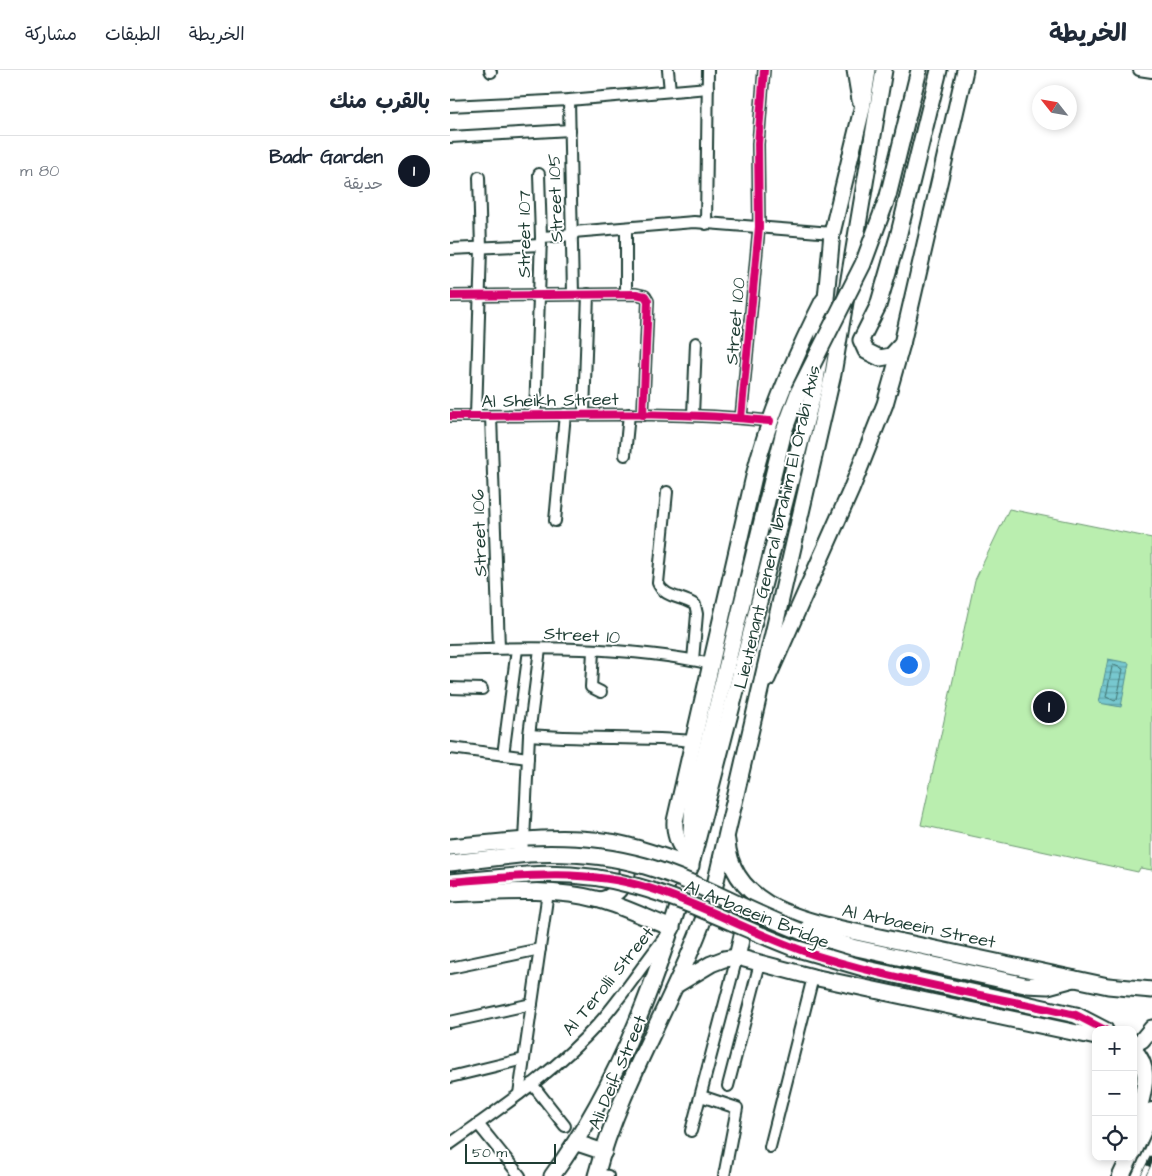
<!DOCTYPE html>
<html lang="ar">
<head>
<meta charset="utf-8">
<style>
  :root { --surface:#fff; --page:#f2f2f3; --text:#1f2937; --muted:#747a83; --line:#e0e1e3; --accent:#111827 }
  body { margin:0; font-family:"Architects Daughter","Playpen Sans Arabic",sans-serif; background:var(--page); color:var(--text); direction:rtl }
  .controls { position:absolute; right:15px; bottom:15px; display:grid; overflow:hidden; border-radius:10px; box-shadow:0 2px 8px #0003 }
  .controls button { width:45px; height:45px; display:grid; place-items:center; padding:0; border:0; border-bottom:1px solid var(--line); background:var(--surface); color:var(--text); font:25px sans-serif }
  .compass { position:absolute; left:582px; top:15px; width:45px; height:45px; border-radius:50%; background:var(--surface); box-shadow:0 2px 8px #0003; rotate:301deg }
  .scale { position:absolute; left:15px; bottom:12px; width:91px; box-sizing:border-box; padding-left:5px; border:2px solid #1f3d34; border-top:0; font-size:14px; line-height:18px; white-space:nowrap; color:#1f3d34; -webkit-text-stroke:4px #fff; paint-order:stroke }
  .you { position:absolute; left:458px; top:594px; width:18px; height:18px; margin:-12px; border:4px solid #fff; border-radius:50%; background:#1a73e8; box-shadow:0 0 0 8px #1a73e833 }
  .badge { display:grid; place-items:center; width:32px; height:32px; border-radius:50%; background:var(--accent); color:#fff; font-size:16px; font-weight:700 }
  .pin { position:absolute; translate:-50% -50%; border:2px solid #fff; box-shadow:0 1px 5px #0006 }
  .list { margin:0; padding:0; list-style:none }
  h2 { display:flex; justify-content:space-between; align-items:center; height:65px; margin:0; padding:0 20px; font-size:21px }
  h2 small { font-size:16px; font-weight:400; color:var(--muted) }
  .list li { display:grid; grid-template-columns:32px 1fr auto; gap:15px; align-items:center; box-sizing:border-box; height:70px; padding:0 20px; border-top:1px solid var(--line) }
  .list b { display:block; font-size:19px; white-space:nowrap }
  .list p { margin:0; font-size:16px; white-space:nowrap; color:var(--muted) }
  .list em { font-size:16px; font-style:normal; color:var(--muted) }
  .icon { flex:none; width:28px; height:28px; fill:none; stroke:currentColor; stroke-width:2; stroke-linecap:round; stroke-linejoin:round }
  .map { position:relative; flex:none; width:702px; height:1106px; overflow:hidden; direction:ltr }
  header { display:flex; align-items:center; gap:30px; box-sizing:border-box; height:70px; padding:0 25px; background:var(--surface); border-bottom:1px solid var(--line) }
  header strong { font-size:24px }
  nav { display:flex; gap:28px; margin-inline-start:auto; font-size:18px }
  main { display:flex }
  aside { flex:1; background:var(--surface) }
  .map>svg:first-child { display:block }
  .park { fill:#baeeaf; stroke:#6c9672 }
  .water { fill:url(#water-rules); stroke:#549091 }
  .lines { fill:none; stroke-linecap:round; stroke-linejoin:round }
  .shore { stroke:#427572; stroke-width:1 }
  .street-casing { stroke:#1f3d34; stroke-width:14 }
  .secondary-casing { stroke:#1f3d34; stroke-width:19 }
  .primary-casing { stroke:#1f3d34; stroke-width:20 }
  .street { stroke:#fff; stroke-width:10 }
  .secondary { stroke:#fff; stroke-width:15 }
  .primary { stroke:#fff; stroke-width:16 }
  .rail-casing { stroke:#1f3d34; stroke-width:5.5 }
  .rail { stroke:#fff; stroke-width:4; stroke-dasharray:11; stroke-linecap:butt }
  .secondary-bridge-casing { stroke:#1f3d34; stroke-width:19; stroke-linecap:butt }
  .secondary-bridge { stroke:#fff; stroke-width:15 }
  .cycleway-casing { stroke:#fff; stroke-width:11 }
  .cycleway { stroke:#d6006c; stroke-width:8 }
  .labels { text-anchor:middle; stroke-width:4; stroke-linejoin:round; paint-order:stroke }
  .street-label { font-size:18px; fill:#1f3d34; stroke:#fff }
</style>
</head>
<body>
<header>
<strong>الخريطة</strong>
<nav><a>الخريطة</a><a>الطبقات</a><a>مشاركة</a></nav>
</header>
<main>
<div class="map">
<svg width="702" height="1106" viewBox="0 0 702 1106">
  <defs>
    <pattern id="water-rules" width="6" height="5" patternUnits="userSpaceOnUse" patternTransform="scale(1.25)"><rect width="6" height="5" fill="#77c8cf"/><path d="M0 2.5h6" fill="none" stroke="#61a4a9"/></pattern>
  </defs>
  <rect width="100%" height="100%" fill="#fff"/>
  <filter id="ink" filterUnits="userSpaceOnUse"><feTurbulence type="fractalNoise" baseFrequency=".02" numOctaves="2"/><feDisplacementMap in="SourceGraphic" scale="10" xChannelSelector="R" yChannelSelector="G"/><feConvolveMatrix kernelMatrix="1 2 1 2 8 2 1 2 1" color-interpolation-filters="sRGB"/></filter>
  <g filter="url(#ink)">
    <polygon class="park" points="559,439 702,468 702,800 690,798 688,802 471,755 525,510"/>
    <polygon class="water" points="658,589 679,593 671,637 649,633"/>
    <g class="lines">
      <polygon class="shore" points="664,595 673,599 667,629 665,631 656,627 662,597"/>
      <g class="street-casing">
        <g id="street">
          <polyline points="40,0 41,2"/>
          <polyline points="218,0 220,21"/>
          <polyline points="689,0 702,2"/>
          <polyline points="119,30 123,224"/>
          <polyline points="0,36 119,30 258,18"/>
          <polyline points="0,67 120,60"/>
          <polyline points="256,154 258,0"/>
          <polyline points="176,158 176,224"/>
          <polyline points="123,162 244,152 382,163"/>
          <polyline points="91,167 123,165"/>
          <polyline points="0,179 91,175"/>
          <polyline points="0,226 186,224 195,226 198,231 193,345"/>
          <polyline points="134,343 138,224"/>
          <polyline points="85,345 91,167 89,104"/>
          <polyline points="243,345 246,273"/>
          <path d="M0,346C107,346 213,340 320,351"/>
          <polyline points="26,346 31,178 29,107"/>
          <polyline points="41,346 49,578"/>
          <polyline points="291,348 309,157 308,74 314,0"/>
          <polyline points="175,385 179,344"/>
          <path d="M217,422L208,513C214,528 232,526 245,535L247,544L243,590"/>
          <polyline points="105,451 115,344"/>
          <path d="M0,580C81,577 182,576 261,594"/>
          <polyline points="143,581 141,617 151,622"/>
          <polyline points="0,618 32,619"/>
          <path d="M79,665C134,670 189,666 244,671"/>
          <polyline points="1,678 78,688"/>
          <polyline points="53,685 67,579"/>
          <polyline points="74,771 79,665 90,579"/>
          <polyline points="0,898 90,879"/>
          <polyline points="0,952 82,934"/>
          <polyline points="0,1007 74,989"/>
          <polyline points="82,1014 115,1056"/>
          <polyline points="278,1016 310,893"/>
          <polyline points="69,1024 98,822"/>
          <polyline points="251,1026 287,1038 274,1106"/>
          <polyline points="28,1054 70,1106"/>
          <polyline points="241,1061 287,887"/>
          <path d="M0,1074C52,1037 106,1001 149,953C172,927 192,896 214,868"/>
          <polyline points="320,1077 363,907"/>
          <polyline points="147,1104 158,1106"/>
        </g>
      </g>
      <g class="secondary-casing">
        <g id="secondary">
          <polyline points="405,0 410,30"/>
          <polyline points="438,126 469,0"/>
          <polyline points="452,274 441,286 430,288 416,281 411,270 428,236 448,167 489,0"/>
          <polyline points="317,609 401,420 435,334 452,274 515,0"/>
          <path d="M277,771C281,831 343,848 392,859L658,916L702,920"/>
          <polyline points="244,775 241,761 243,734 334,361 349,321"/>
          <path d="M0,777C55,772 121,762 175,775C197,780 219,789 241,796"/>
          <path d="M242,790C230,779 224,767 225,751L305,402C320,342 345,286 373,231"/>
          <polyline points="0,793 78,784"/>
          <polyline points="0,812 77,805"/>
          <path d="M0,824C50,822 101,817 150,830C175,837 198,849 222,858"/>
          <path d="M151,830C173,824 184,803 173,782"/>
          <polyline points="350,861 402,877 575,915 598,916 624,909"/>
          <polyline points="341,877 417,899 626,945 655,960"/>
          <polyline points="287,887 294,857 310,832"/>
          <polyline points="226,915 261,894 274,889 287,887 363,907 646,967"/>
          <polyline points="683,975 692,970 702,958"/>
          <path d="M683,979C702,998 694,1019 688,1043C686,1054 686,1064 686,1075"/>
          <polyline points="127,1073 154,1082"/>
          <path d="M102,1106C171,1012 210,901 242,790L365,316L372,272L382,163L412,39L418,0"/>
          <path d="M146,1106C173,1004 235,915 265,815L383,304L434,0"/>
        </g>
      </g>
      <g class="primary-casing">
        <g id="primary">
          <polyline points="683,1082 702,1041"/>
          <polyline points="671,1106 680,1087"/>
        </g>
      </g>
      <use href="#street" class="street"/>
      <use href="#secondary" class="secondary"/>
      <use href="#primary" class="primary"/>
      <g class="rail-casing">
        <polyline id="rail" points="693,1106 702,1088"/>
      </g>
      <use href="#rail" class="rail"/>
      <g class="secondary-bridge-casing">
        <g id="secondary-bridge">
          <polyline points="349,321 413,194 438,126"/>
          <path d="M78,784C118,782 157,785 195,796C249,812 297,841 350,861"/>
          <path d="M77,805C183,798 248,841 341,877"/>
        </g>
      </g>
      <use href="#secondary-bridge" class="secondary-bridge"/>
      <g class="cycleway-casing">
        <g id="cycleway">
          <polyline points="0,226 186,224 195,226 198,231 193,345"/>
          <path d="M0,346C107,346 213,340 320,351"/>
          <polyline points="291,348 309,157 308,74 314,0"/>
          <path d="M0,812C68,806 133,798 199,818C257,836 310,868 368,886C452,912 540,926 626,945L655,960"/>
        </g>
      </g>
      <use href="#cycleway" class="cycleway"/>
    </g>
  </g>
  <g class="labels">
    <g class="street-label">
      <text transform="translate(105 128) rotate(-92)" y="6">Street 105</text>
      <text transform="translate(74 164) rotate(-90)" y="6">Street 107</text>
      <text transform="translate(285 251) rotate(-85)" y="6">Street 100</text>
      <text transform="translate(100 330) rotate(-1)" y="6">Al Sheikh Street</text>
      <text transform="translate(327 457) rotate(-77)" y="6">Lieutenant General Ibrahim El Orabi Axis</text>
      <text transform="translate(29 463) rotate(-92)" y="6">Street 106</text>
      <text transform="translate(132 565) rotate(3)" y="6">Street 10</text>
      <text transform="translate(307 844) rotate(22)" y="6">Al Arbaeein Bridge</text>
      <text transform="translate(469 856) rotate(12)" y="6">Al Arbaeein Street</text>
      <text transform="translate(158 911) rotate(-51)" y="6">Al Terolli Street</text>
      <text transform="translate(167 1002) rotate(-67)" y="6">Ali Deif Street</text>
    </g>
  </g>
</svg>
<div class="controls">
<button>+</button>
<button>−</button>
<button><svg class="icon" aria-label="locate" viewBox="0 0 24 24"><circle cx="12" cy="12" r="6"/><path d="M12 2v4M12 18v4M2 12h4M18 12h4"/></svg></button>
</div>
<svg class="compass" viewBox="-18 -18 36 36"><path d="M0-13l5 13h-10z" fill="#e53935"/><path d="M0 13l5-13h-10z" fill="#747a83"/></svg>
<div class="scale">50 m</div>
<div class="you"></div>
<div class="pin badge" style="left:599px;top:637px">1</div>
</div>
<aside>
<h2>بالقرب منك<small></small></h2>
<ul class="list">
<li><span class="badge">1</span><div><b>Badr Garden</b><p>حديقة</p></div><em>80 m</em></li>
</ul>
</aside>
</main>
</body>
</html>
